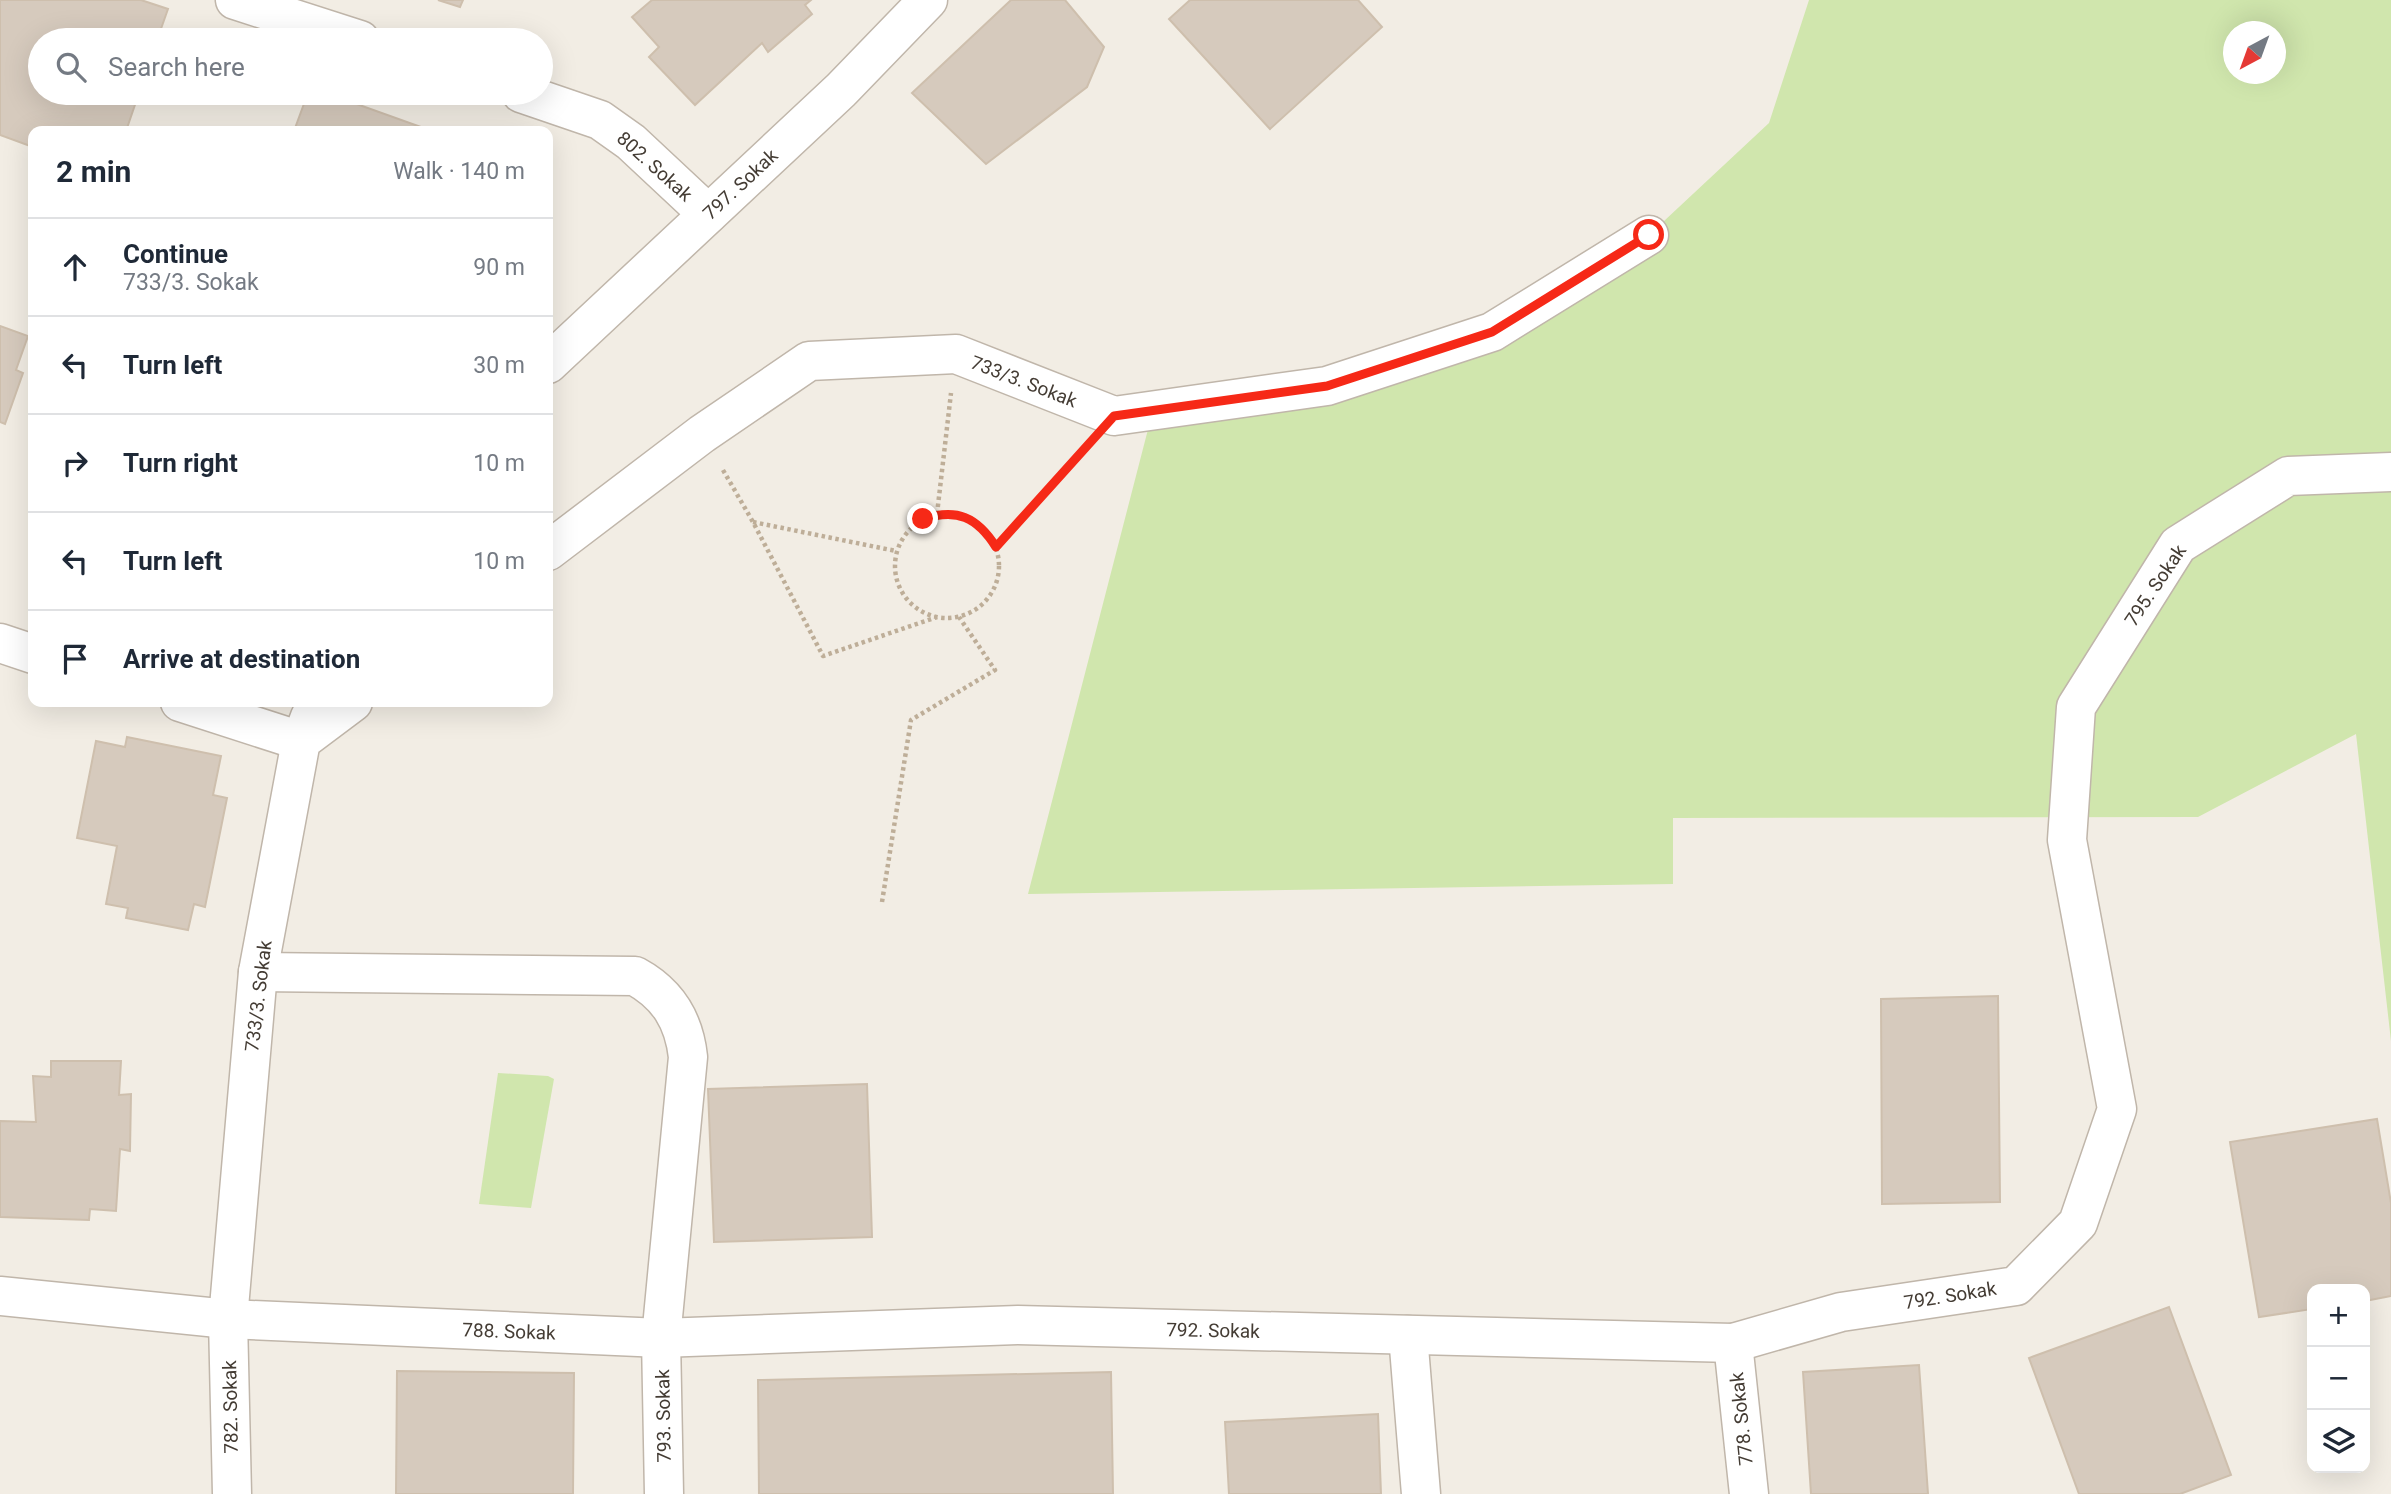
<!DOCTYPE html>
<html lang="en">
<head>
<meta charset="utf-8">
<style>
  :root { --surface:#fff; --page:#f2f2f3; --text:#1f2937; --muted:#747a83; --line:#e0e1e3 }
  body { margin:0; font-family:Roboto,sans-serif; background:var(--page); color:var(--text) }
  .controls { position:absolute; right:21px; bottom:21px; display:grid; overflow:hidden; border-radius:14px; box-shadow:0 7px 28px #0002 }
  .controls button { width:63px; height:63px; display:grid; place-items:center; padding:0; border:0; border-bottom:2px solid var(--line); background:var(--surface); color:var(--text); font:35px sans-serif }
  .compass { position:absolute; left:2223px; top:21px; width:63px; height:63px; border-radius:50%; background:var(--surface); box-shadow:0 7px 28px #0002; rotate:221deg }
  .stop { position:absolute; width:21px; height:21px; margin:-16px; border:5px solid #f62917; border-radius:50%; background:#fff }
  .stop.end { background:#f62917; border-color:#fff; box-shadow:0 2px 7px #0008 }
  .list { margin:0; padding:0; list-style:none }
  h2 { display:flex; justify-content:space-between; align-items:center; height:91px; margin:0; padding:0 28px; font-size:30px }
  h2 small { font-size:23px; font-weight:400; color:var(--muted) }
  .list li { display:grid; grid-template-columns:46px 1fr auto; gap:21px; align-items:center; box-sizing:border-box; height:98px; padding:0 28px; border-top:2px solid var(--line) }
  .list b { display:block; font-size:26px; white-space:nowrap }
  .list p { margin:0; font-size:23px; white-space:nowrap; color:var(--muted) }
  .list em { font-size:23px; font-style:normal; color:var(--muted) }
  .icon { flex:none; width:38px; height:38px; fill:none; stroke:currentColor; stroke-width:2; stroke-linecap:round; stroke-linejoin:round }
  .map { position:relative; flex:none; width:2391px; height:1494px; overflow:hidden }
  .search { position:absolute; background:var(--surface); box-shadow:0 7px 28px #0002; left:28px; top:28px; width:525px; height:77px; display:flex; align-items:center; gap:18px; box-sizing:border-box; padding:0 24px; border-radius:38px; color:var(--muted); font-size:26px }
  .panel { position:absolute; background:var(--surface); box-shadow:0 7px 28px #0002; left:28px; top:126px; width:525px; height:581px; border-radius:14px }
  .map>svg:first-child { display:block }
  .green { fill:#d0e6ad; fill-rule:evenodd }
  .building { fill:#d6cabd; stroke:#cebfad; stroke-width:2 }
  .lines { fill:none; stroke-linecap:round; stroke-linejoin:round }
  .street-casing { stroke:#c0b6aa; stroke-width:41 }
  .path { stroke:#beae98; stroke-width:4.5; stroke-dasharray:3.5 3.5; stroke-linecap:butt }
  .street { stroke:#fff; stroke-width:38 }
  .route { stroke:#f62917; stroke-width:9 }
  .labels { text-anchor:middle; stroke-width:6; stroke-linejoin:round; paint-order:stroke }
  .street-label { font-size:19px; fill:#443c34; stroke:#fff }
</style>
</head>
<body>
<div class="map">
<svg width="2391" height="1494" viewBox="0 0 2391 1494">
  <rect width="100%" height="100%" fill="#f2ede4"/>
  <g class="green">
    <path d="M1809,0H2391V1041L2356,734L2198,817L1673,818V884L1028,894L1153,410L1492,332L1649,235L1769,123ZM2234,32H2276V74H2234Z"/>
    <polygon points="498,1073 548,1076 554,1079 531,1208 479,1204"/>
  </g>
  <g class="building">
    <polygon points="0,0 141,0 168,9 157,40 40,40 40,93 139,93 126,131 33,131 33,147 0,135"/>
    <polygon points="438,0 463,0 460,7"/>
    <polygon points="652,0 811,0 805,5 812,14 768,52 762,43 695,105 649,57 659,47 632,17"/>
    <polygon points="1011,0 1065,0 1104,47 1087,87 986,164 912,93"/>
    <polygon points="1190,0 1358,0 1382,27 1270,129 1169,19"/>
    <polygon points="308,93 326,93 432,131 294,131"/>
    <polygon points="0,326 28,336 16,370 23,373 5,424 0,422"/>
    <polygon points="127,737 221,756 213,795 227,798 205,907 194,904 188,930 126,918 128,908 106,904 117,846 77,838 96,741 125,747"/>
    <polygon points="1998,996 2000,1202 1882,1204 1881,999"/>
    <polygon points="51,1061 121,1061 119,1095 131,1094 130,1151 120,1149 116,1211 90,1209 89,1220 0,1217 0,1121 36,1122 33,1076 51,1077"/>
    <polygon points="867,1084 872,1237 714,1242 708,1089"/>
    <polygon points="2377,1119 2391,1203 2391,1296 2365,1301 2365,1289 2312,1289 2312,1309 2259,1317 2230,1142"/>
    <polygon points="2169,1307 2231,1475 2180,1494 2079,1494 2029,1358"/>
    <polygon points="1919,1365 1928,1494 1811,1494 1803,1372"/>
    <polygon points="397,1371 574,1373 573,1494 396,1494"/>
    <polygon points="1111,1372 1113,1494 759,1494 758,1380"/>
    <polygon points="1378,1414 1381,1494 1229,1494 1225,1422"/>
  </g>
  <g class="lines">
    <g class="street-casing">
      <g id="street">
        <polyline points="235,0 360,40"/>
        <polyline points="521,93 600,120 631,142 708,214"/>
        <polyline points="548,364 841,90 928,0"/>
        <polyline points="548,551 702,434 809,361 956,354 1114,416 1327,386 1492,332 1649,235"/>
        <polyline points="0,643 33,654"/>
        <polyline points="180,702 301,741 310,717"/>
        <path d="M258,972L635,976C668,994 684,1020 688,1057L661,1338L664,1494"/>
        <polyline points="0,1296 228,1319 661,1338 1018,1325 1733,1343 1841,1312 2016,1286 2078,1223 2117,1109 2067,840 2076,707 2178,545 2288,476 2391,472"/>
        <polyline points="1408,1335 1421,1494"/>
        <polyline points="1733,1343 1749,1494"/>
        <polyline points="232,1494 228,1319 258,972 301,741 353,702"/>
      </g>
    </g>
    <g class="path">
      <polyline points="723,470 753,522 823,656 937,617"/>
      <circle cx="947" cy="566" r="52"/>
      <polyline points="937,514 951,393"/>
      <polyline points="753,522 896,551"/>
      <polyline points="996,547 1086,446"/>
      <polyline points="882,902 911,720 995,670 959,617"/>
    </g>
    <use href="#street" class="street"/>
  </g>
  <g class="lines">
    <path class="route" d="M923,519C957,508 977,517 996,547L1114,416L1327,386L1492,332L1649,235"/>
  </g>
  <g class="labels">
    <g class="street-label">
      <text transform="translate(655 166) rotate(42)" y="7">802. Sokak</text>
      <text transform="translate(740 184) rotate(-43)" y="7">797. Sokak</text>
      <text transform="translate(1024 381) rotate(21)" y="7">733/3. Sokak</text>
      <text transform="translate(2155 585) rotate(-56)" y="7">795. Sokak</text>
      <text transform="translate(258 996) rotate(-83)" y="7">733/3. Sokak</text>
      <text transform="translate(1950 1295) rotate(-9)" y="7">792. Sokak</text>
      <text transform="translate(1213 1330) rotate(1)" y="7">792. Sokak</text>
      <text transform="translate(509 1331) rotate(2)" y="7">788. Sokak</text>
      <text transform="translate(230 1407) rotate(-91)" y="7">782. Sokak</text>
      <text transform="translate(663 1416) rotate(-91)" y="7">793. Sokak</text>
      <text transform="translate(1741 1419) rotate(-96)" y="7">778. Sokak</text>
    </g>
  </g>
</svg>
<div class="controls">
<button>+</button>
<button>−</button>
<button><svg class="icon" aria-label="layers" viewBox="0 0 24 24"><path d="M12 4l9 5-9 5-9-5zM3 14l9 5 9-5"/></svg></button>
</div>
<svg class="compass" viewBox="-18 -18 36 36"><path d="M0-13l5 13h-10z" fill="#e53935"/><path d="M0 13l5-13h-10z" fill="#747a83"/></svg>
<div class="stop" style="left:1649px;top:235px"></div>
<div class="stop end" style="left:923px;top:519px"></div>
<div class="search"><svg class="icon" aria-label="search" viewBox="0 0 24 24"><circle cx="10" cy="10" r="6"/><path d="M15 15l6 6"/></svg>Search here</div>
<section class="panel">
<h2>2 min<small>Walk · 140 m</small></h2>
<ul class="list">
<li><svg class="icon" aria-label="ahead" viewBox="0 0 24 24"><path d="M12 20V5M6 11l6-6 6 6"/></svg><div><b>Continue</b><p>733/3. Sokak</p></div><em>90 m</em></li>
<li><svg class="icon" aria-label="left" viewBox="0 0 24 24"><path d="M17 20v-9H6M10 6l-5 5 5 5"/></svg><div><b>Turn left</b></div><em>30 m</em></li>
<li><svg class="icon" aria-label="right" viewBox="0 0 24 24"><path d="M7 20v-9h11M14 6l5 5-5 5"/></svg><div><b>Turn right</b></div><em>10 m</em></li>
<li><svg class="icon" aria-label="left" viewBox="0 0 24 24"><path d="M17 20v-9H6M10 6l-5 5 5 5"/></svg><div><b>Turn left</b></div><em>10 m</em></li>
<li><svg class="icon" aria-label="arrive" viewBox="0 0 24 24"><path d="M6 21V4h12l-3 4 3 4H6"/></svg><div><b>Arrive at destination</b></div></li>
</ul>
</section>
</div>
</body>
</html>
